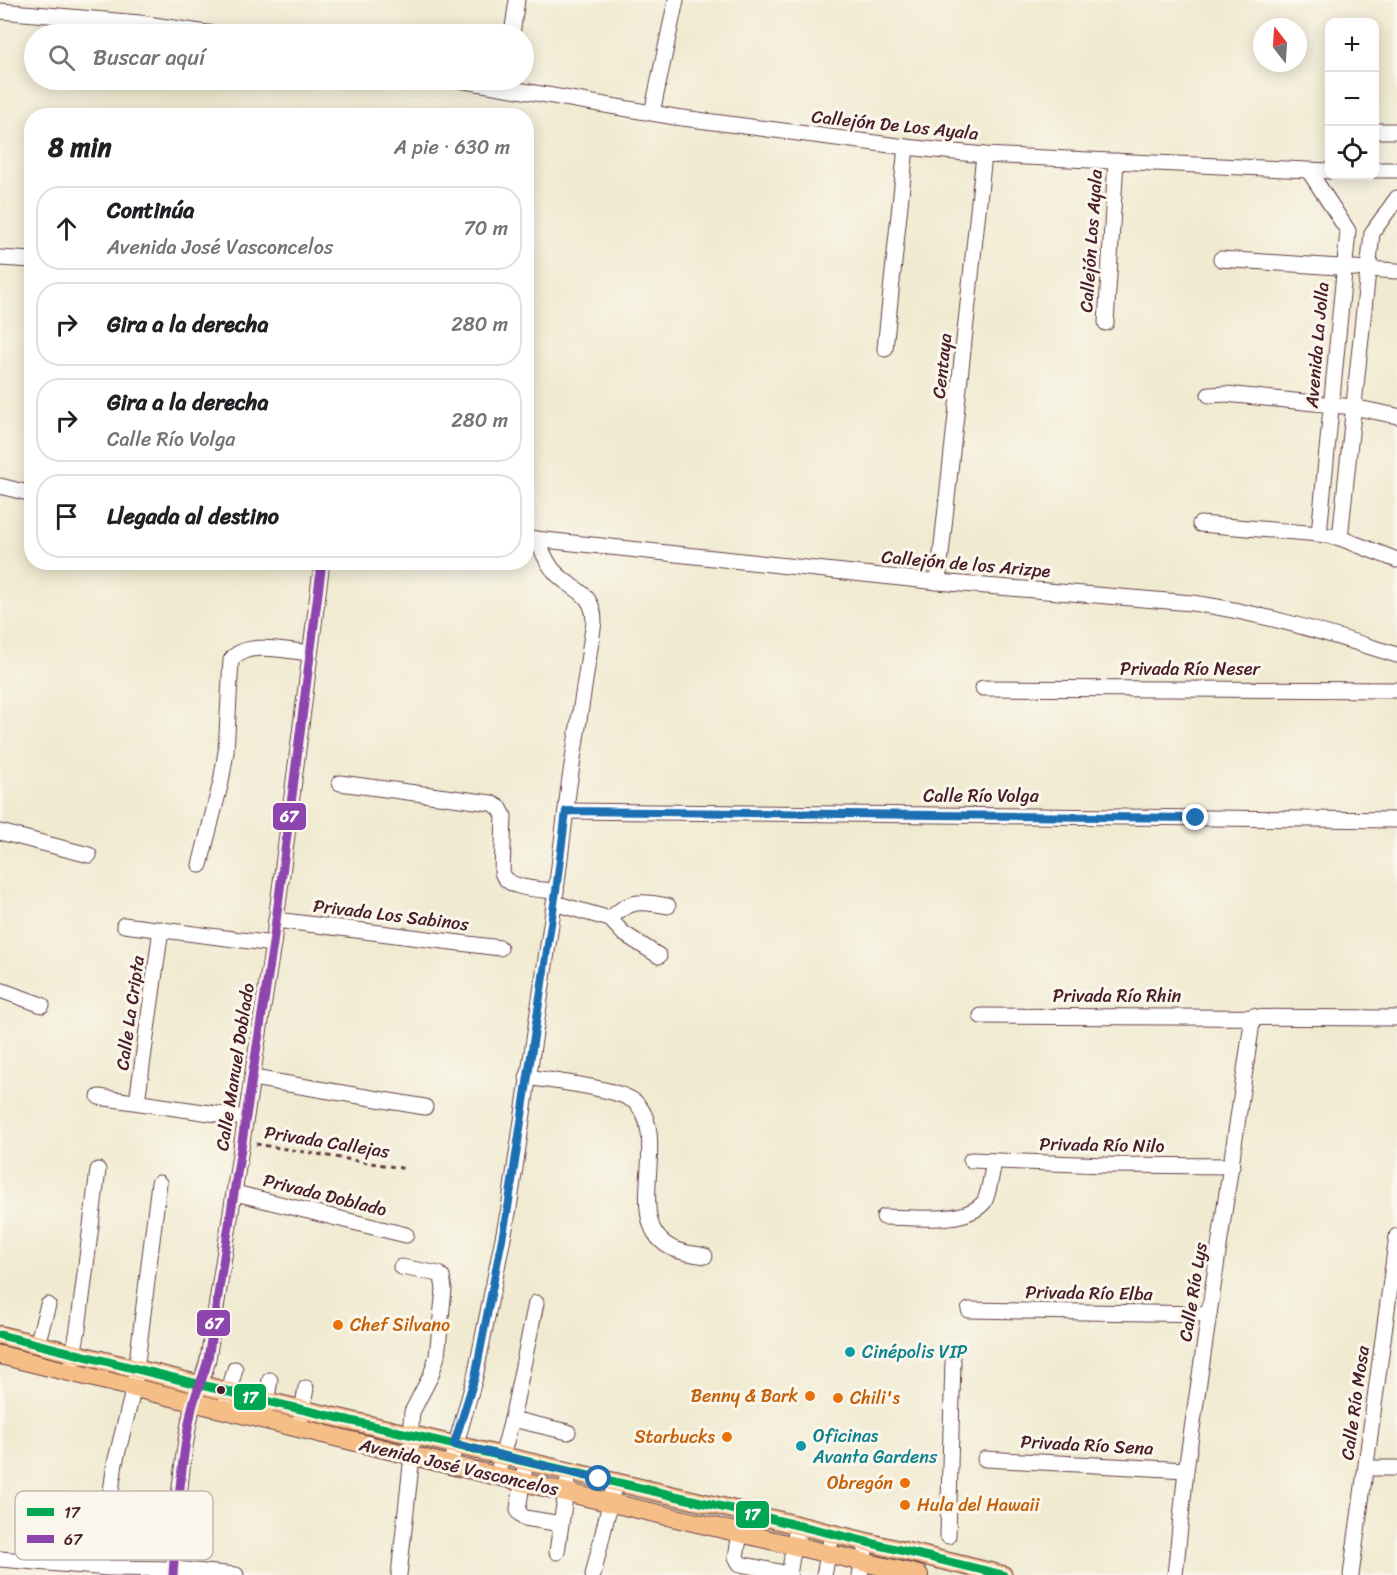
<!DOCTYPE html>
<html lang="es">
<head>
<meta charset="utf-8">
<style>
  :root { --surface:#fff; --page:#f2f2f2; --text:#202124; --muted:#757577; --line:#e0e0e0 }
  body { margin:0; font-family:Sriracha,sans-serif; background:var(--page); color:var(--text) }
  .controls { position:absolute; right:18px; top:18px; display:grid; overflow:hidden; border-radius:12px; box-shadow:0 3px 15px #0003 }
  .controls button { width:54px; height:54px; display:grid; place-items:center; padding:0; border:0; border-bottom:2px solid var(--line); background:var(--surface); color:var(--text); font:30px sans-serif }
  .compass { position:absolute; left:1253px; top:18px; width:54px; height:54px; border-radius:50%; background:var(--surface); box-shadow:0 3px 15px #0003; rotate:343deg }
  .stop { position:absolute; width:18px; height:18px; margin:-14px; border:4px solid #1f6fb2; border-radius:50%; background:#fff }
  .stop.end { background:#1f6fb2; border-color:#fff; box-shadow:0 2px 6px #0008 }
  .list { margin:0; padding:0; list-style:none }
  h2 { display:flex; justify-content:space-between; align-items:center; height:78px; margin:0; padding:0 24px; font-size:26px }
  h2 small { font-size:20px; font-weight:400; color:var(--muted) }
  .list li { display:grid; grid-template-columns:39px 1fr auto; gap:18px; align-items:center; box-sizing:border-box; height:84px; margin:0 12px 12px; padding:0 12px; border:2px solid var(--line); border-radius:24px }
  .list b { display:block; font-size:22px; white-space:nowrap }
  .list p { margin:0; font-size:20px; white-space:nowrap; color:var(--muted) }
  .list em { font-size:20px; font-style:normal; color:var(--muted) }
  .icon { flex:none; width:33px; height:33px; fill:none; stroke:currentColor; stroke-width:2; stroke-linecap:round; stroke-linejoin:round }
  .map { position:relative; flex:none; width:1397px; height:1575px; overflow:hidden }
  .search { position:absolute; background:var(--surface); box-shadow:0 3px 15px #0003; left:24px; top:24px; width:510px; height:66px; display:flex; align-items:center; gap:15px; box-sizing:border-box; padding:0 21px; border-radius:33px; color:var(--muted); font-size:22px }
  .panel { position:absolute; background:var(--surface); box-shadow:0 3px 15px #0003; left:24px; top:108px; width:510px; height:462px; border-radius:24px }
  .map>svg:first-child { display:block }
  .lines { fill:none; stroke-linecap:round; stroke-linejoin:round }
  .minor-casing { stroke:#633d44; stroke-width:17 }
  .major-casing { stroke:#633d44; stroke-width:20 }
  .path { stroke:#633d44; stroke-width:3; stroke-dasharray:4.5 4.5; stroke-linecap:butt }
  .minor { stroke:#fff; stroke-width:15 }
  .major { stroke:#f6be87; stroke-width:18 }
  .bus-1-casing { stroke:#fbf7ec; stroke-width:14 }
  .bus-2-casing { stroke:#fbf7ec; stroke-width:14 }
  .bus-1 { stroke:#00a651; stroke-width:9 }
  .bus-2 { stroke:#8e44ad; stroke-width:9 }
  .route { stroke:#1f6fb2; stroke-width:8 }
  .food-dot { fill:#e8710a; stroke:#fbf7ec; stroke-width:2 }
  .culture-dot { fill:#0f9aa8; stroke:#fbf7ec; stroke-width:2 }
  .bus-dot { fill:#4a1f2b; stroke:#fbf7ec; stroke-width:2 }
  .labels { text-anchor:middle; stroke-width:6; stroke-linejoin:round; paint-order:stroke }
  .street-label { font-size:18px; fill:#4a1f2b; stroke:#fbf7ec }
  .food-label { font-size:18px; fill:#c56008; stroke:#fbf7ec; text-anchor:start }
  .culture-label { font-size:18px; fill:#0d838f; stroke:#fbf7ec; text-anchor:start }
  .key { fill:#fbf7ec; stroke:#c6b6b2; stroke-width:1.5 }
  .key-label { font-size:16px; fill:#4a1f2b }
  .line-badge { stroke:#fbf7ec; stroke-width:2 }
  .badge-label { font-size:16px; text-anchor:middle; font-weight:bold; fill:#fff }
</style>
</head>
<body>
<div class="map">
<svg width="1397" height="1575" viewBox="0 0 1397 1575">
  <rect width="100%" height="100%" fill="#fbf7ec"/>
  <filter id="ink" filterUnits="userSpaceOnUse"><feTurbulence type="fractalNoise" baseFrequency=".0167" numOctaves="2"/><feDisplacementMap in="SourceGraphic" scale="12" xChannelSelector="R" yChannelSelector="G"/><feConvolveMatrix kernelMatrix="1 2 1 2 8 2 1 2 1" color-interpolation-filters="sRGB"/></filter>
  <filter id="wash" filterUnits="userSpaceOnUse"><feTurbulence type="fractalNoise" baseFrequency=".008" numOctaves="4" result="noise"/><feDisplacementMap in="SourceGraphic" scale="24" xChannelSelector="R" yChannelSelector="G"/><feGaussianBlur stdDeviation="1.35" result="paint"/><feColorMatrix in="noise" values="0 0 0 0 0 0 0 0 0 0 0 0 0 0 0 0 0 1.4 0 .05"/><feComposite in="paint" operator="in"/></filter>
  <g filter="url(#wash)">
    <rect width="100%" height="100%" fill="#f0ead0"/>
  </g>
  <g filter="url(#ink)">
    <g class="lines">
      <g class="minor-casing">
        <g id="minor">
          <polyline points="0,11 140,23 214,34"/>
          <polyline points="512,34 517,0"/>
          <polyline points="459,80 675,117 906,147 984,155 1330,171"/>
          <polyline points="652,113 676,0"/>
          <polyline points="1374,131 1397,131"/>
          <polyline points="1374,170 1397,170"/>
          <polyline points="1309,171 1348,231 1319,534"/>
          <polyline points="0,258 32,260"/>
          <polyline points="1221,259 1397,271"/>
          <polyline points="1106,323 1116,161"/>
          <polyline points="885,349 906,147"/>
          <polyline points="1209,395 1226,394 1353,407 1397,416"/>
          <polyline points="0,486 32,494"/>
          <polyline points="1200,524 1319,534 1340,538 1397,560"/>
          <path d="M526,538L938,582L1192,603C1264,613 1328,634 1397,655"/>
          <polyline points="1340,538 1372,233 1397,198"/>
          <polyline points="938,582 984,155"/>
          <polyline points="983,688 1397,690"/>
          <path d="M340,783L491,803L500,808L504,816L502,872C507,890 539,889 556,891"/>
          <polyline points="566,811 1397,820"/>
          <polyline points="0,832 89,855"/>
          <path d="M200,865L221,782L226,752L231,660C245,640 288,651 310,653"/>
          <polyline points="554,903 610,919 623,933 659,956"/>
          <path d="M610,919C629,899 642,901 668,906"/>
          <polyline points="276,920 500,948"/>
          <polyline points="124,925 273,944"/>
          <polyline points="0,990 42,1005"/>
          <polyline points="981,1016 1397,1018"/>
          <path d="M527,1077C551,1081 619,1088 635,1102C673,1137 619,1226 674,1249C683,1253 695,1254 705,1256"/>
          <polyline points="253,1078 425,1107"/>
          <polyline points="99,1097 245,1118"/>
          <polyline points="137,1102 161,929"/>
          <polyline points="971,1160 1106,1165 1232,1166"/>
          <polyline points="235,1193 406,1235"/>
          <path d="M884,1217C910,1217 966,1225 984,1202C989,1194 992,1171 994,1161"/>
          <polyline points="969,1310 1209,1314"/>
          <polyline points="37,1344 48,1305"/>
          <polyline points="70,1371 78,1329 98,1170"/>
          <polyline points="224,1409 235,1369"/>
          <polyline points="263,1419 270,1380"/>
          <polyline points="512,1419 568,1432"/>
          <polyline points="299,1428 306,1388"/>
          <polyline points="985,1459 1186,1470"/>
          <polyline points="526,1461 518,1509 519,1513 525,1518 561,1524 569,1472"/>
          <path d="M450,1465L475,1377L509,1208L556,891L569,785L594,622C594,591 572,591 555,572C546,563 542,550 537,539"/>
          <polyline points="1366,1468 1397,1468"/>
          <polyline points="497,1476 512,1419 536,1303"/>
          <polyline points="106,1527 115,1463 134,1387 159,1183"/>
          <polyline points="740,1533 736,1557 740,1564 789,1574"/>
          <polyline points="948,1536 953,1361"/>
          <polyline points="557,1552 561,1524"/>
          <polyline points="0,1559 108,1568 174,1569 236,1575"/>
          <path d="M173,1575C177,1521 180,1466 191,1413C194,1394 204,1378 208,1359L273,944L322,562"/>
          <polyline points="399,1575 412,1456 411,1423 412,1412 431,1375 437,1356 444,1289 442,1277 439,1274 401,1267"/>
          <polyline points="593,1575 615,1482"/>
          <polyline points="789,1575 797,1526"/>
          <polyline points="824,1575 832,1535"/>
          <polyline points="860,1575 867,1543"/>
          <polyline points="1175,1575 1186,1470 1253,1016"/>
          <polyline points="1351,1575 1397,1236"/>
        </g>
      </g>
      <g class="major-casing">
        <g id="major">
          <polyline points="0,1335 266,1401 731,1509 1003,1575"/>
          <polyline points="0,1355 450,1465 919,1575"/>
        </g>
      </g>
      <polyline class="path" points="256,1144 407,1169"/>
      <use href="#minor" class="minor"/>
      <use href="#major" class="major"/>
      <g class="bus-1-casing">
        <polyline id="bus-1" points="0,1335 266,1401 731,1509 1003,1575"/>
      </g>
      <g class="bus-2-casing">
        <path id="bus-2" d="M173,1575C177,1521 180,1466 191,1413C194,1394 204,1378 208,1359L273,944L322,562"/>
      </g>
      <use href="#bus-1" class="bus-1"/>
      <use href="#bus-2" class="bus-2"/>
    </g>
  </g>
  <g class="lines" filter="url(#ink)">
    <polyline class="route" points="599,1479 454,1444 475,1377 508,1208 556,891 566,811 1196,818"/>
  </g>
  <g class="food-dot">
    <circle cx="338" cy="1325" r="6"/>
    <circle cx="810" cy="1396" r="6"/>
    <circle cx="838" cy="1398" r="6"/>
    <circle cx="727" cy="1437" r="6"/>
    <circle cx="905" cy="1483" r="6"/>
    <circle cx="905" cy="1505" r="6"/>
  </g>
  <g class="culture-dot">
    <circle cx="850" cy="1352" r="6"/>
    <circle cx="801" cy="1446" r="6"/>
  </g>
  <circle class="bus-dot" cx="221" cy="1390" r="5"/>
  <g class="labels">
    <g class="street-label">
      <text transform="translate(895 125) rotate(6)" y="6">Callejón De Los Ayala</text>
      <text transform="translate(1091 241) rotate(-86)" y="6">Callejón Los Ayala</text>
      <text transform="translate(1317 345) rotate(-85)" y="6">Avenida La Jolla</text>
      <text transform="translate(942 366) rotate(-84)" y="6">Centaya</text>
      <text transform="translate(966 564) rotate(5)" y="6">Callejón de los Arizpe</text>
      <text x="1190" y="675">Privada Río Neser</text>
      <text x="981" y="802">Calle Río Volga</text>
      <text transform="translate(391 915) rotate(7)" y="6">Privada Los Sabinos</text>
      <text x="1117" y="1002">Privada Río Rhin</text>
      <text transform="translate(130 1013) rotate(-82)" y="6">Calle La Cripta</text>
      <text transform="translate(235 1067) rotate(-81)" y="6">Calle Manuel Doblado</text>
      <text transform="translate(327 1142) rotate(9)" y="6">Privada Callejas</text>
      <text transform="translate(1102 1145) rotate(1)" y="6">Privada Río Nilo</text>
      <text transform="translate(325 1195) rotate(14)" y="6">Privada Doblado</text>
      <text transform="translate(1193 1292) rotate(-81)" y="6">Calle Río Lys</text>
      <text transform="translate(1089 1293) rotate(1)" y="6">Privada Río Elba</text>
      <text transform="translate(1355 1403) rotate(-82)" y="6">Calle Río Mosa</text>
      <text transform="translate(1087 1445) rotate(3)" y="6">Privada Río Sena</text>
      <text transform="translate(459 1467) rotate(13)" y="6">Avenida José Vasconcelos</text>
    </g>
    <g class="food-label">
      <text x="350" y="1331">Chef Silvano</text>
      <text x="798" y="1402" text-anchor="end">Benny &amp; Bark</text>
      <text x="850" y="1404">Chili's</text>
      <text x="715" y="1443" text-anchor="end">Starbucks</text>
      <text x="893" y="1489" text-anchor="end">Obregón</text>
      <text x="917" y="1511">Hula del Hawaii</text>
    </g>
    <g class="culture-label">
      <text x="862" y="1358">Cinépolis VIP</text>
      <text x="813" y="1442">Oficinas<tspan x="813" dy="21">Avanta Gardens</tspan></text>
    </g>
  </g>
  <rect x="15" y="1491" width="198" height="69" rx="9" class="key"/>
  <rect x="27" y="1508" width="27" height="8" fill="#00a651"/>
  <rect x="27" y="1535" width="27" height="8" fill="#8e44ad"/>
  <g class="key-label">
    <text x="64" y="1518">17</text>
    <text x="64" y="1545">67</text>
  </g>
  <g class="line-badge">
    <rect x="272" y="802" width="35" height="29" rx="6" fill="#8e44ad"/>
    <rect x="196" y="1309" width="35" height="28" rx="6" fill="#8e44ad"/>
    <rect x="233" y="1383" width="34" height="28" rx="6" fill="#00a651"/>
    <rect x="735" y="1500" width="35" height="29" rx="6" fill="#00a651"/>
  </g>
  <g class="badge-label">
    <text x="289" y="822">67</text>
    <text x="214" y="1329">67</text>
    <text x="250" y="1403">17</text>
    <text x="752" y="1520">17</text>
  </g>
</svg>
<div class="controls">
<button>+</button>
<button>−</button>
<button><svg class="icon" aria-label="locate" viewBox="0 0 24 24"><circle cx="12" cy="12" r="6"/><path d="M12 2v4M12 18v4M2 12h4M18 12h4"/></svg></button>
</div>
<svg class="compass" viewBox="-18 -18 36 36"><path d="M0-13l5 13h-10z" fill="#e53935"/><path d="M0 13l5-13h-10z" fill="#757577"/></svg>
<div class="stop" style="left:599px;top:1479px"></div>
<div class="stop end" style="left:1196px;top:818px"></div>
<div class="search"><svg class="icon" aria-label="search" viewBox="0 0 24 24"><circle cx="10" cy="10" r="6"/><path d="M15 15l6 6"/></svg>Buscar aquí</div>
<section class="panel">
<h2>8 min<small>A pie · 630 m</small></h2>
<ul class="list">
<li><svg class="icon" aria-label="ahead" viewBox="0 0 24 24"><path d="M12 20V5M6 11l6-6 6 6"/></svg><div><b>Continúa</b><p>Avenida José Vasconcelos</p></div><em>70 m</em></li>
<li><svg class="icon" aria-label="right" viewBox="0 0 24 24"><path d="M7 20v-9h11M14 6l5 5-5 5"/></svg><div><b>Gira a la derecha</b></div><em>280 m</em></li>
<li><svg class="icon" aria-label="right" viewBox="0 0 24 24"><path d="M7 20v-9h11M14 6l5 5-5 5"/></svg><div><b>Gira a la derecha</b><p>Calle Río Volga</p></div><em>280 m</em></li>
<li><svg class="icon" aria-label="arrive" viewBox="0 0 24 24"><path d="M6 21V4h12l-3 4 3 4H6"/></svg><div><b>Llegada al destino</b></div></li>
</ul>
</section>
</div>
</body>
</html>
